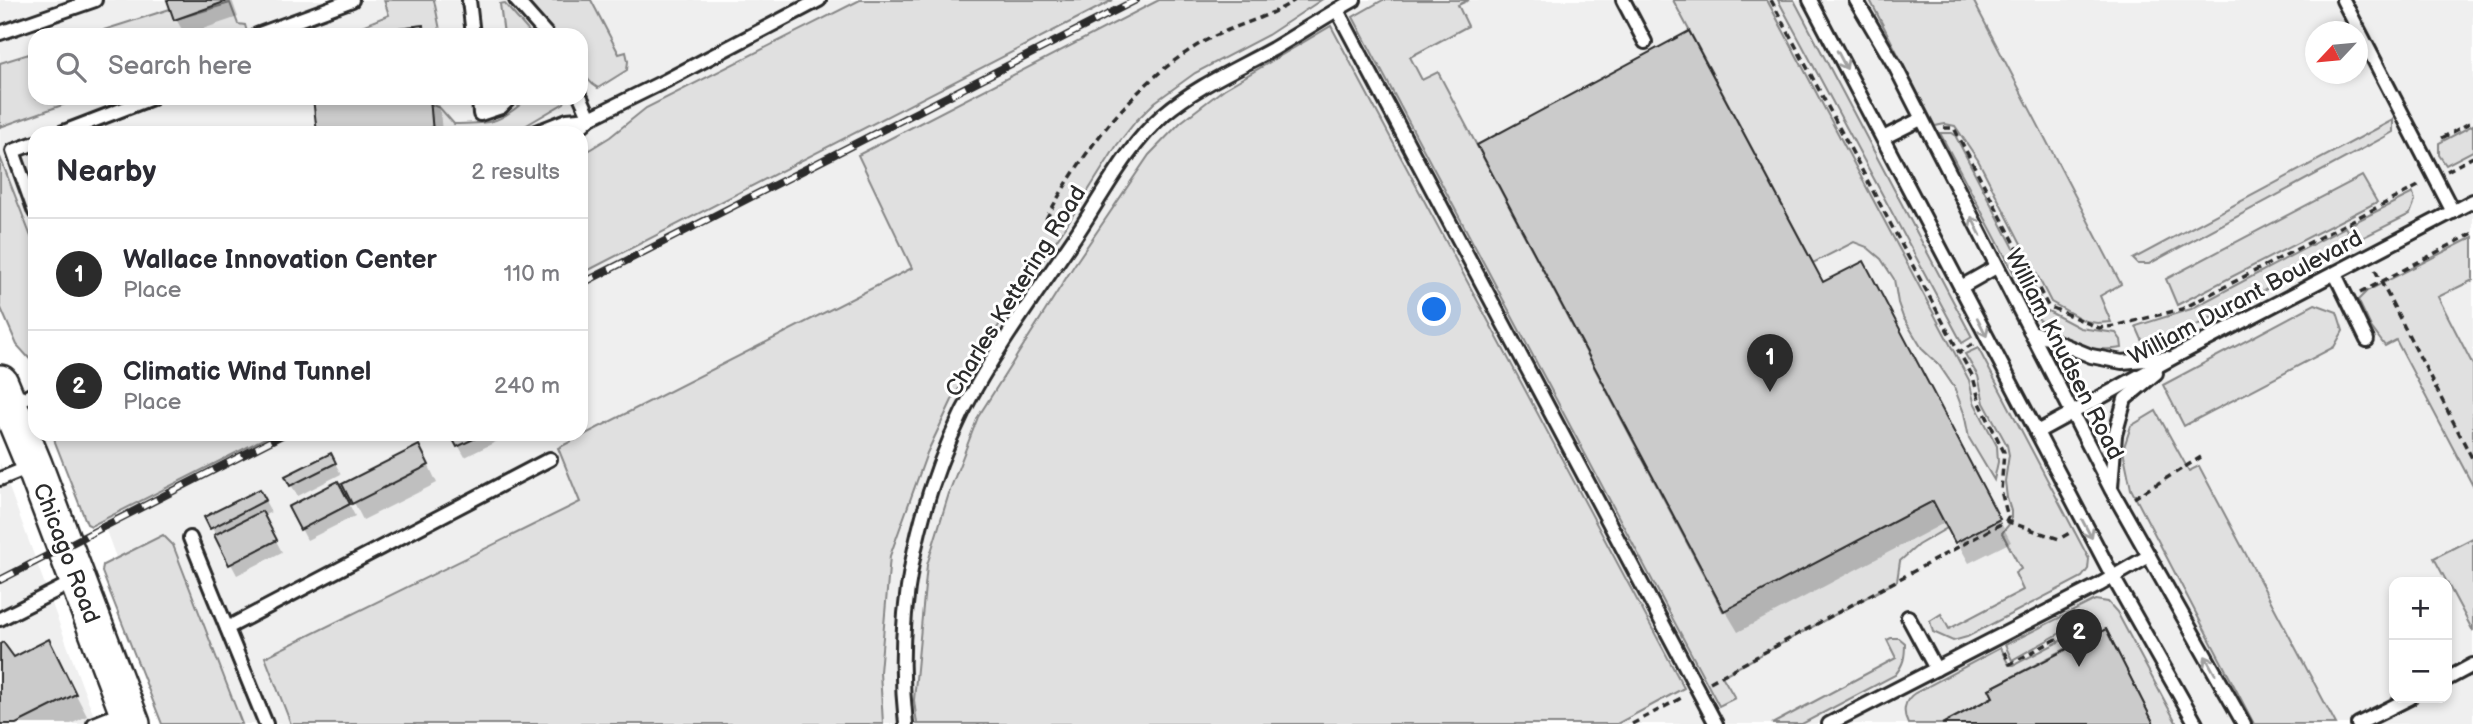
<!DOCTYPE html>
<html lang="en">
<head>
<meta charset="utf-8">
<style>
  :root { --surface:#fff; --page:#f2f2f3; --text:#2b2b33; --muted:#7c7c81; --line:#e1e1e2; --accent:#2b2b2b }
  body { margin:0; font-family:"Balsamiq Sans",sans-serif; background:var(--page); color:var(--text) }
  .controls { position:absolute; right:21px; bottom:21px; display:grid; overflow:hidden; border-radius:14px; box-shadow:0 4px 10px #0003 }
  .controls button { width:63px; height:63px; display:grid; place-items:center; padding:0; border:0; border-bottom:2px solid var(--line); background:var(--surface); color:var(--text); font:35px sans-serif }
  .compass { position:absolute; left:2305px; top:21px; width:63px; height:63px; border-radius:50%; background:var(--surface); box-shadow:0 4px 10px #0003; rotate:244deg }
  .you { position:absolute; left:1435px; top:310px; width:24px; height:24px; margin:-18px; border:5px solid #fff; border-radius:50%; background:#1a73e8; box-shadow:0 0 0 10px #1a73e833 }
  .badge { display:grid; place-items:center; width:46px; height:46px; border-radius:50%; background:var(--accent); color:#fff; font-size:23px; font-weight:700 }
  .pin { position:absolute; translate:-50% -58px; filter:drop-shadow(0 2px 4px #0008) }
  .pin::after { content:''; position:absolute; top:37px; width:24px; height:21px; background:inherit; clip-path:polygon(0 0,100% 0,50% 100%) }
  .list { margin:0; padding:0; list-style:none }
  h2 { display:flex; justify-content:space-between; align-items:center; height:91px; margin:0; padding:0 28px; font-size:30px }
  h2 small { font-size:23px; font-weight:400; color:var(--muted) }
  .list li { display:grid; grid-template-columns:46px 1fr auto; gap:21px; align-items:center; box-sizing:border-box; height:112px; padding:0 28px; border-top:2px solid var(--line) }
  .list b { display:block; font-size:26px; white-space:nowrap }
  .list p { margin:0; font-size:23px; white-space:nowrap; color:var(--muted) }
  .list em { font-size:23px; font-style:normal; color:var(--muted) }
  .icon { flex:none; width:38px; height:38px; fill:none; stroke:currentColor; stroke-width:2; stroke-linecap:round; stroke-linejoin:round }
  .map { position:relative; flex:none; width:2473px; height:724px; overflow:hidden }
  .search { position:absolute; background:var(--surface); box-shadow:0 4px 10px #0003; left:28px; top:28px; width:560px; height:77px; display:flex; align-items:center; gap:18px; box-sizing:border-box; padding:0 24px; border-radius:21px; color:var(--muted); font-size:26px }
  .panel { position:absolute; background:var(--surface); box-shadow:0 4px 10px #0003; left:28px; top:126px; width:560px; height:315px; border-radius:21px }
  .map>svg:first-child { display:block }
  .built { fill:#efefef; fill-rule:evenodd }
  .green { fill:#e0e0e0; stroke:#868686; stroke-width:2 }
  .shadow { fill:#0003 }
  .building { fill:#cbcbcb; stroke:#2b2b2b; stroke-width:2 }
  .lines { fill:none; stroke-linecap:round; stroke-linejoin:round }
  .lane-casing { stroke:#2b2b2b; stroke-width:18 }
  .secondary-casing { stroke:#2b2b2b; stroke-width:40 }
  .path { stroke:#2b2b2b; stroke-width:3.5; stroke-dasharray:7 5; stroke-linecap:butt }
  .lane { stroke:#fff; stroke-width:12 }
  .secondary { stroke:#fff; stroke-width:35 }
  .rail-casing { stroke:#2b2b2b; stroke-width:8 }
  .rail { stroke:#fff; stroke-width:5; stroke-dasharray:16; stroke-linecap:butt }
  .oneway { stroke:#a0a0a0 }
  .labels { text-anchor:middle; stroke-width:6; stroke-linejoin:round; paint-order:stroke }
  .street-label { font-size:23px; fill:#2b2b2b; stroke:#fff }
</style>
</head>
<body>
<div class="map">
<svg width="2473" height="724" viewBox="0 0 2473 724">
  <rect width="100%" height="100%" fill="#fff"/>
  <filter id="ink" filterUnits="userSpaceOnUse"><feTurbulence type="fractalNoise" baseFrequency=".0143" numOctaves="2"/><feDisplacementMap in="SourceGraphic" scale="14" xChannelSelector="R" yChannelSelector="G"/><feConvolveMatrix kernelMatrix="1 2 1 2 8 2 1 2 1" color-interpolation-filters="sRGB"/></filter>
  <g filter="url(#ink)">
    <g class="built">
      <path d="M0,0H2473V724H178L70,434H581V133H35V340L0,246ZM2316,32H2358V74H2316ZM35,35H581V98H35ZM2394,582H2447V698H2394Z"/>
      <polygon points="0,463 83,688 97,724 0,724"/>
    </g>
    <g class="green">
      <polygon points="384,0 434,0 441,35 424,35 423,25 355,33 357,28 389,15"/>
      <path d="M526,0H591L619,54L626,52L628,61L627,70L598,88C578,77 581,55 581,35H556Z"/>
      <polygon points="860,0 1113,0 581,274 581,155 610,137 646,108"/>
      <polygon points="1159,0 1321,0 1268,35 1195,73 1155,102 1136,121 1117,145 1066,226 989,340 952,400 927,453 890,556 880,672 883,724 291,724 265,657 580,502 558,448 912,268 858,155"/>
      <polygon points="1383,0 1469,0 1458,5 1468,26 1410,57 1422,80 1438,72 1723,611 1933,501 1947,528 1918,545 1900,561 1897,581 1722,676 1735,698 1719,706 1353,17"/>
      <polygon points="1673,0 1767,0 1969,380 1974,402 1997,446 1998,462 1994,480 1969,438 1964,413 1954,387 1939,365 1923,350 1903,317 1898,303 1894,279 1881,259 1867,247 1854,242 1813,263"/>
      <polygon points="1778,0 1794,0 1972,337 1962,343"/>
      <polygon points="1870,0 1973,0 2121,284 2100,296 2111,322 2097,323 2085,321 2051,302 1978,160 1955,126 1945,124 1935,126"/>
      <polygon points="230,3 238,24 245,25 247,32 245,35 88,35 170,9 176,19"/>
      <polygon points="504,3 532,35 504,35 500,4"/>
      <polygon points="1331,26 1684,688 1617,724 917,724 914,700 927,565 950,490 978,417 1075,264 1149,155 1181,122 1224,89"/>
      <polygon points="35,52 35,98 82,98 0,127 0,63"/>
      <path d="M528,98H566L564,103L513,133H433L430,104L440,108L454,124C492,123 499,124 528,98Z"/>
      <polygon points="2393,120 2393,132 2381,139 2149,264 2138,264 2133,259"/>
      <polygon points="2473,125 2473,151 2446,165 2439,155 2439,143"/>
      <polygon points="1940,133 1952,133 1955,135 2043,304 2033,309"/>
      <polygon points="0,157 35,247 35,365 17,345 0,306"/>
      <polygon points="2362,176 2377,202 2177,305 2166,279"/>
      <polygon points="2413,193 2415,201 2410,214 2360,239 2353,223"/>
      <polygon points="2345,227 2355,244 2191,328 2143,342 2136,326 2191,309"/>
      <polygon points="2473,237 2473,280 2438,297 2473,365 2473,486 2396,340 2385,346 2371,327 2358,300 2367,291"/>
      <polygon points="2315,304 2337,312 2343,331 2334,347 2184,426 2163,385"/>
      <path d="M2048,311L2080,328L2116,333L2121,340L2122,348C2091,353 2058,343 2037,317Z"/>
      <polygon points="1978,348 2089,559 2088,569 2082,577 1967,637 1953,641 1933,632 1930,621 1941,614 1949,629 2023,590 2015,573 2021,569 2002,533 2011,522 2011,511 2007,498 2005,481 2009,455 2007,445 1984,403 1978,376 1965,354"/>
      <polygon points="2156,411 2189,471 2199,466 2336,724 2254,724 2131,489 2123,450 2131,426"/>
      <polygon points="54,434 273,434 91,526 87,524 55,442"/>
      <polygon points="163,535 173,545 242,724 162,724 102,572 103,565"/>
      <polygon points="2473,538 2473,631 2434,558"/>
      <polygon points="2095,600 2108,602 2117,612 2177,724 2154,724 2106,629 2075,644 2070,633 2064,631 2012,660 2005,645"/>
      <path d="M1891,638H1899L1905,643C1905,657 1904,664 1895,675L1802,724H1772L1896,658L1887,640Z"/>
      <path d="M2064,639L2067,640L2071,646L1989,689L1993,697L1942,724H1908C1902,712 1904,700 1915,693L2000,648L2009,665H2014Z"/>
    </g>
    <g class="shadow">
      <polygon points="169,0 232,0 238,17 185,35 176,19"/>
      <polygon points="315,98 439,98 442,133 319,133"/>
      <polygon points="1823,284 1876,285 2011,542 1969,563 1946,522 1738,632 1725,610"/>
      <polygon points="452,434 510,434 510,435 465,457"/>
      <polygon points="331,456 341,474 298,496 291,485"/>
      <polygon points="428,464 437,483 363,520 345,485"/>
      <polygon points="260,491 271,512 263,516 282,552 237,575 212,528"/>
      <polygon points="344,494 355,516 307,540 290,508"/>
      <polygon points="49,642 87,716 71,724 0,724 0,646 13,659"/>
    </g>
    <g class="building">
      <polygon points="167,0 230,0 174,20"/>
      <polygon points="423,25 424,35 341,35 355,33"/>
      <polygon points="1689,31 1823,282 1864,261 2000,519 1955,543 1933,501 1724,611 1477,145"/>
      <polygon points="313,98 430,98 433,133 317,133"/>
      <polygon points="450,434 484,434 457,447"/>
      <polygon points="419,445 429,465 352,504 342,484"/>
      <polygon points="331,453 336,463 290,486 285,476"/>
      <polygon points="338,481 350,504 300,530 288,507"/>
      <polygon points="260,489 266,500 210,529 204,517"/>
      <polygon points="262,511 277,540 229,565 214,535"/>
      <polygon points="2106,629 2154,724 1942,724 1993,697 1989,689"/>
      <polygon points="49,639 76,694 16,724 0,724 0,644 3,642 14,657"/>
    </g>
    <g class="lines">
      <g class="lane-casing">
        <g id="lane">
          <polyline points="469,0 473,35"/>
          <polyline points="516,0 547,35"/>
          <polyline points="1623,0 1645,42"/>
          <polyline points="1810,0 2113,577 2196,724"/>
          <polyline points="1856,0 1895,66 2111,489 2244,724"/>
          <polyline points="2343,0 2453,212"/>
          <polyline points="1337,10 1716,724"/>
          <polyline points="0,33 95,0"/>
          <polyline points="257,35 352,0"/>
          <polyline points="479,98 480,114 501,107 510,98"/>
          <polyline points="581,98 590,118"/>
          <polyline points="61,133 152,98"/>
          <polyline points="534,133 567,120 590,118"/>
          <polyline points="574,133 590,118 665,81 819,0"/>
          <polyline points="1883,138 1921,119"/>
          <polyline points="35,143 13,151 35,212"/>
          <polyline points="2335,274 2367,340"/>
          <polyline points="1961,287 1996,267"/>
          <polyline points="2030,331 2091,356 2122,362 2167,358"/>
          <polyline points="10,405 35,393"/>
          <polyline points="2037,432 2174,357 2473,201"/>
          <polyline points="0,479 32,466"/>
          <polyline points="2111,487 2115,435 2125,399 2156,373"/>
          <polyline points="190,538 266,724"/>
          <polyline points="1908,617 1936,669"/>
          <polyline points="0,619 77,580"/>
          <polyline points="227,628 550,459"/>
          <polyline points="2447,679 2473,665"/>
          <polyline points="94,724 126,711"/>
          <path d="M906,724C894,616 915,508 963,411C994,351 1036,294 1074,238C1103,195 1125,149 1164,114C1197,86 1235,70 1273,49C1300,33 1327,15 1354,0"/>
          <polyline points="1829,724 2099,585 2149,556"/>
          <polyline points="2358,724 2410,698"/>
        </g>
      </g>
      <g class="secondary-casing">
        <polyline id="secondary" points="0,383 34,465 132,724"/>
      </g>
      <g class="path">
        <polyline points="1771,0 1959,352"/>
        <polyline points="1944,128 1954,128 2048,306 2099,328 2115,326 2182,309 2422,184"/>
        <polyline points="2442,138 2473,121"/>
        <polyline points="2447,171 2473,157"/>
        <path d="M1046,219C1082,152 1136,80 1203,42C1233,25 1267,19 1295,0"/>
        <polyline points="2349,222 2359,242"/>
        <polyline points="2375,270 2473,460"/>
        <polyline points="2360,293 2473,233"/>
        <polyline points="1973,344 1959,352 1973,377 1980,403 2004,452 2001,491 2008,517 2006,521"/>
        <polyline points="2134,498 2201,457"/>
        <polyline points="2006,521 2059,539 2073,531"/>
        <polyline points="2004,652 2010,664 2068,633 2072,642"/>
        <polyline points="1710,682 2006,521"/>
        <polyline points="1632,724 1685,696"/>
      </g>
      <use href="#lane" class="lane"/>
      <use href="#secondary" class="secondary"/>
      <g class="rail-casing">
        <g id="rail">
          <polyline points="581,284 1136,0"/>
          <polyline points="0,580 284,434"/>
        </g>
      </g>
      <use href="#rail" class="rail"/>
    </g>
    <defs><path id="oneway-shaft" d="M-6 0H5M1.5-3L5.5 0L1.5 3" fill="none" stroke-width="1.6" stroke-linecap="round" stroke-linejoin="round" transform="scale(1.75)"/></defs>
    <g class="oneway">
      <use href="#oneway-shaft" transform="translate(1842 60) rotate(62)"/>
      <use href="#oneway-shaft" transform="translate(1976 226) rotate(-117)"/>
      <use href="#oneway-shaft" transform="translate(1982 327) rotate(63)"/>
      <use href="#oneway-shaft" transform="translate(2087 529) rotate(62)"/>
      <use href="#oneway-shaft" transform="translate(2210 665) rotate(-119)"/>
    </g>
  </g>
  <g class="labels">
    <g class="street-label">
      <text transform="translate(1015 291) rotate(-58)" y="8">Charles Kettering Road</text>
      <text transform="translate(2245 297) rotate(-28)" y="8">William Durant Boulevard</text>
      <text transform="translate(2065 354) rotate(63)" y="8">William Knudsen Road</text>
      <text transform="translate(67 553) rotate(69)" y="8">Chicago Road</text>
    </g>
  </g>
</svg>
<div class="controls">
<button>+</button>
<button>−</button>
</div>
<svg class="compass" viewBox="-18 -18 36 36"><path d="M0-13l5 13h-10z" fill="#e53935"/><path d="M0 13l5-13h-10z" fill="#7c7c81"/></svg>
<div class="you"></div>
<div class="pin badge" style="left:1770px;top:392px">1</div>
<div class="pin badge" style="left:2079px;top:667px">2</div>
<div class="search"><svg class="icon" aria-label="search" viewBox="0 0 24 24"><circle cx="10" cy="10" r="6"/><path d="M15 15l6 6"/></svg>Search here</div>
<section class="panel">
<h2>Nearby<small>2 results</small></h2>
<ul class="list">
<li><span class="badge">1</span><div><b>Wallace Innovation Center</b><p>Place</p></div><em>110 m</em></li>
<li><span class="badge">2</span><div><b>Climatic Wind Tunnel</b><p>Place</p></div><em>240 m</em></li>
</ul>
</section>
</div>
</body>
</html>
